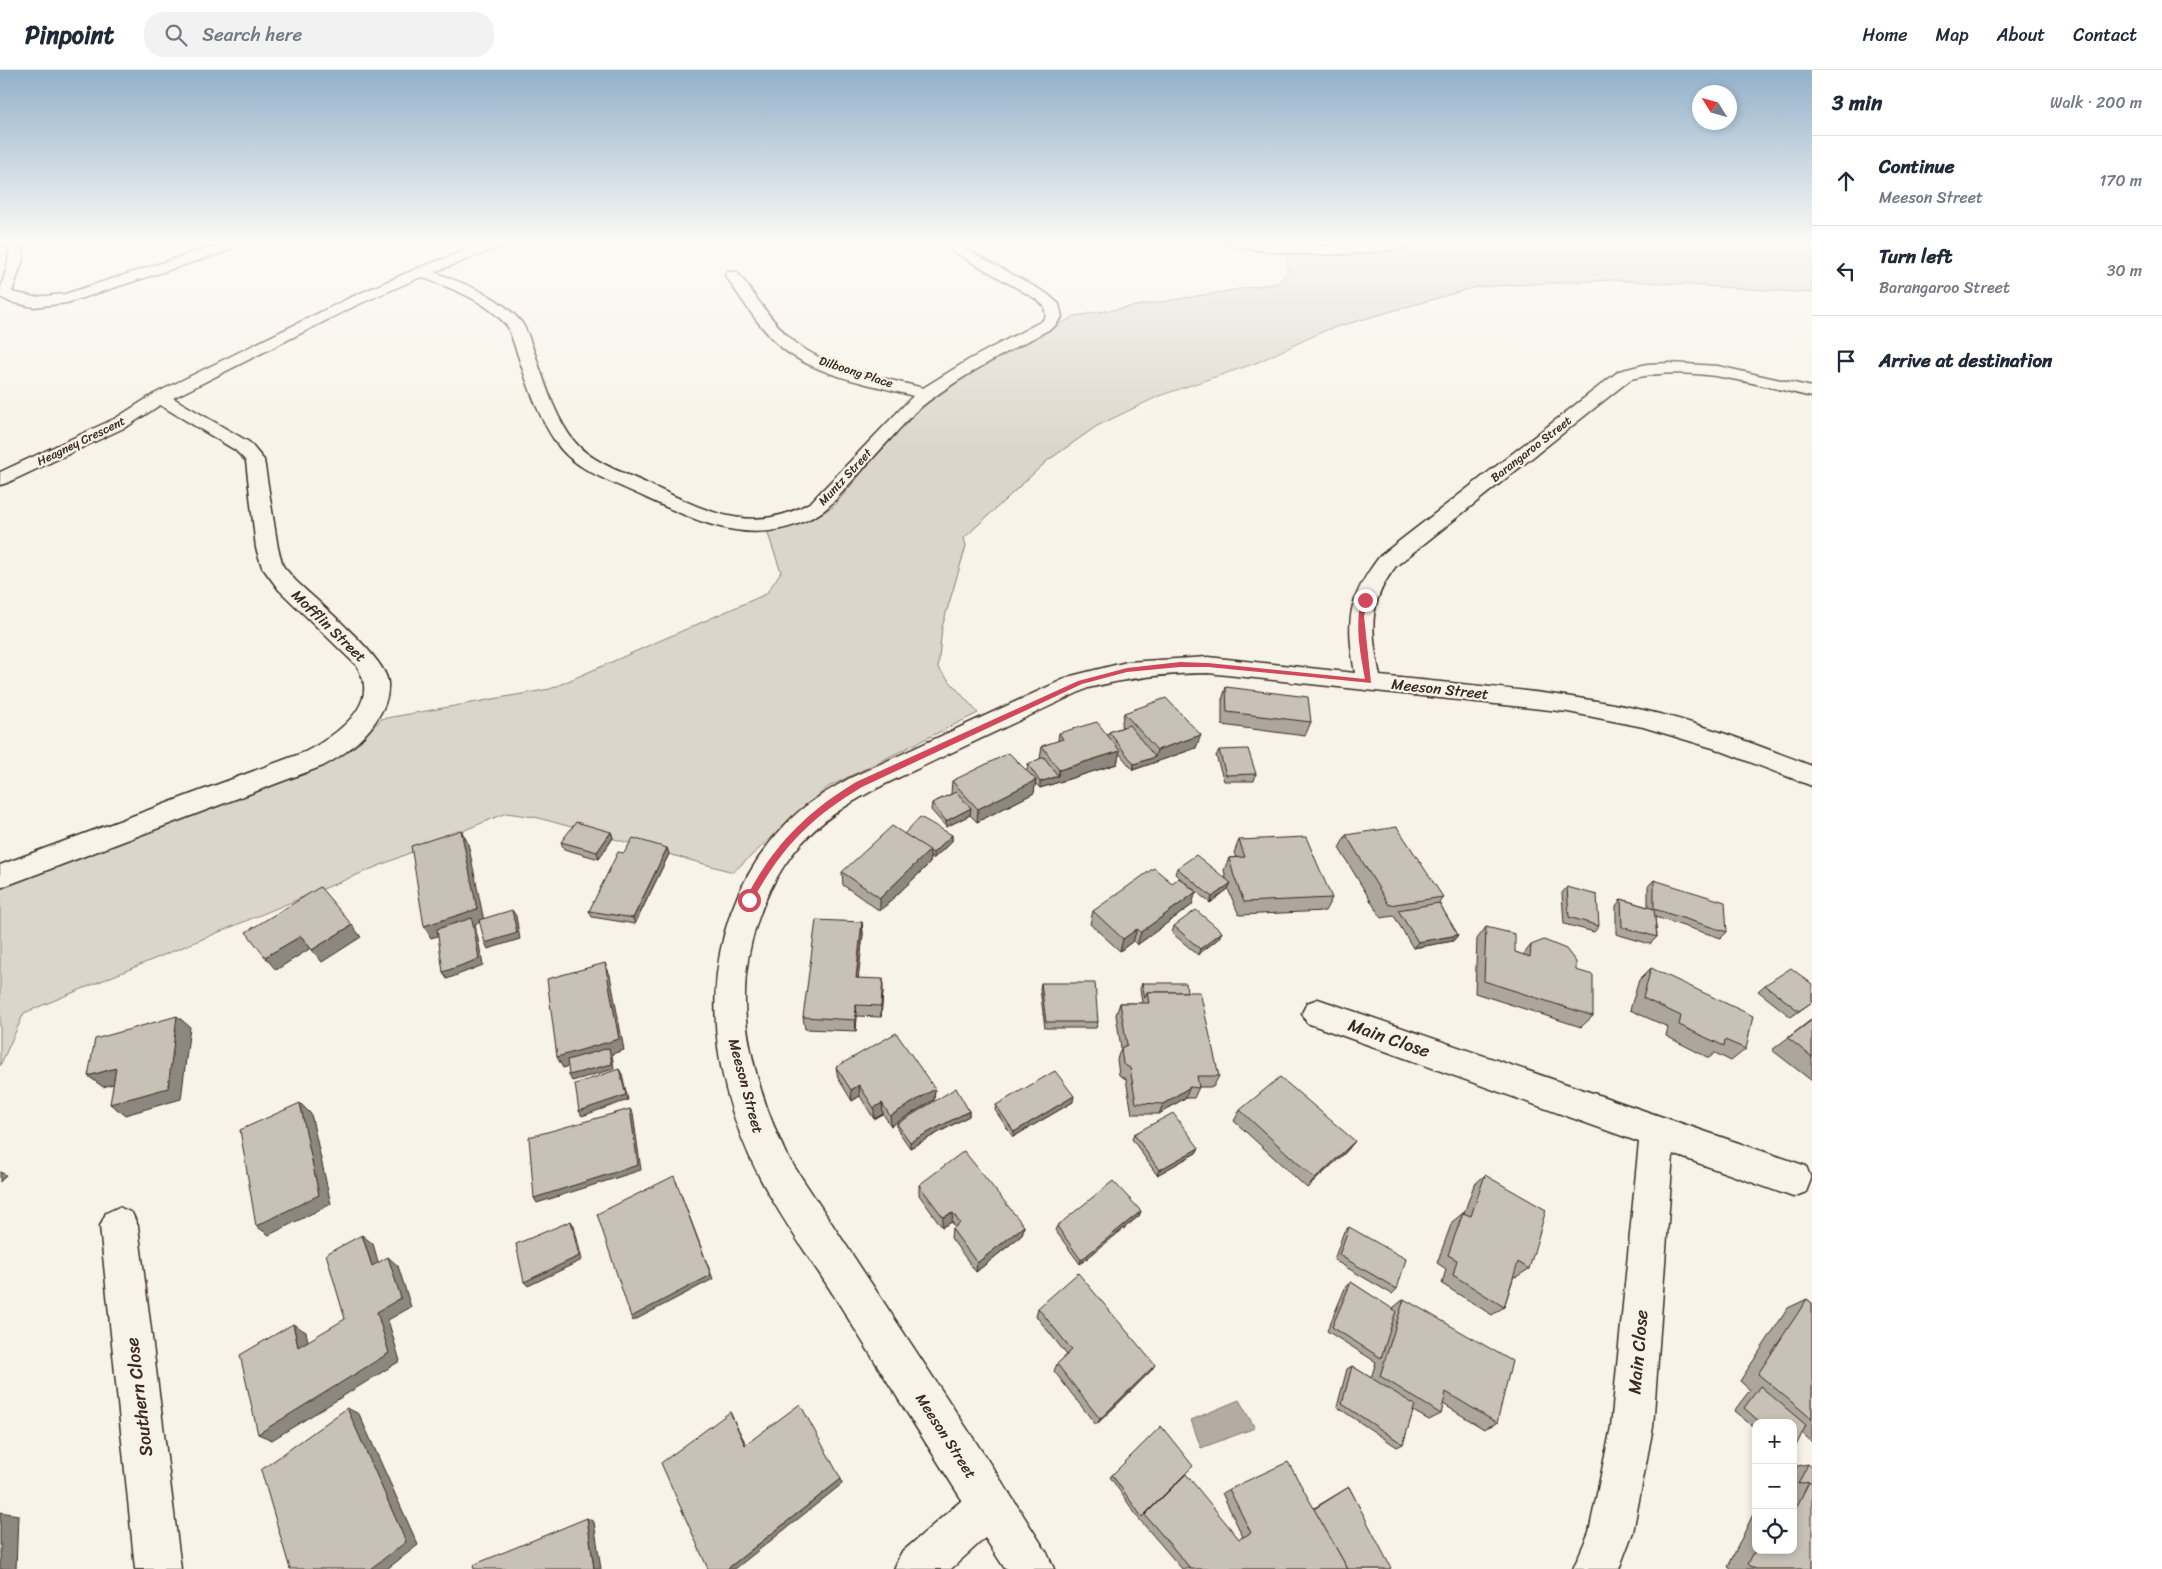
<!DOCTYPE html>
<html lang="en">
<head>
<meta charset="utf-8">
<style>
  :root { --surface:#fff; --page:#f2f2f3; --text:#1f2937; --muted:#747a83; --line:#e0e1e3 }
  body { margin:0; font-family:Sriracha,sans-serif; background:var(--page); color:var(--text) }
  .controls { position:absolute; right:15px; bottom:15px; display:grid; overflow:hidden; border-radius:10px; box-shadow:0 2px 8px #0003 }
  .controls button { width:45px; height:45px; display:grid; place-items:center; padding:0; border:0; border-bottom:1px solid var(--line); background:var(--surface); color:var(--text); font:25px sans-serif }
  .compass { position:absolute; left:1692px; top:15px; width:45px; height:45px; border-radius:50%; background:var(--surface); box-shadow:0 2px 8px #0003; rotate:307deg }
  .stop { position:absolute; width:15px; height:15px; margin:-11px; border:4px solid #d1495b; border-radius:50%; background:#fff }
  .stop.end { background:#d1495b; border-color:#fff; box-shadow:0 1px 5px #0008 }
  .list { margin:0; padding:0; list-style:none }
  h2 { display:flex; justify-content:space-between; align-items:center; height:65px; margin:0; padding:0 20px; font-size:21px }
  h2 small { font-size:16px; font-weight:400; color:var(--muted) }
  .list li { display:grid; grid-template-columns:32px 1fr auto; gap:15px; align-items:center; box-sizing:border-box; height:90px; padding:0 20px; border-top:1px solid var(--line) }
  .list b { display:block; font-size:19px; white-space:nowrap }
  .list p { margin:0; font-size:16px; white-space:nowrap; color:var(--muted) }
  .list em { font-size:16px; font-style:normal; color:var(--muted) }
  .icon { flex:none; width:28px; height:28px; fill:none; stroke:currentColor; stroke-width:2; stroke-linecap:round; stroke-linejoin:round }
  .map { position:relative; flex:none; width:1812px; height:1499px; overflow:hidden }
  header { display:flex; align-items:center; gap:30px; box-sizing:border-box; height:70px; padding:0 25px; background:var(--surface); border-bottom:1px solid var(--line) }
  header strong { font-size:24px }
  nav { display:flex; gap:28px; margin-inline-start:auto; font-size:18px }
  .search { width:350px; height:45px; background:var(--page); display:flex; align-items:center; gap:12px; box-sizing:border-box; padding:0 18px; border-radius:20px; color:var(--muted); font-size:19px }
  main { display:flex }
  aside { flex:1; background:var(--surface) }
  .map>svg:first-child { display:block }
  .green { fill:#dbd6cb; stroke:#8b8074 }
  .water { fill:#b4aca0; stroke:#84786c }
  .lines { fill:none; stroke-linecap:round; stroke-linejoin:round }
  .minor-casing { stroke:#3b2a1e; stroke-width:3 }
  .minor { fill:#f7f3e8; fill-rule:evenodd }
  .wall { fill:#aca69d; stroke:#3b2a1e }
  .shaded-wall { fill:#8c877f; stroke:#3b2a1e }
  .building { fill:#c8c1b6; stroke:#3b2a1e }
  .route { fill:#d1495b }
  .labels { text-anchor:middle; stroke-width:4.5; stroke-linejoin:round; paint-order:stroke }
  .far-street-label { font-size:12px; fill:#3b2a1e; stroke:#f7f3e8 }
  .street-label { font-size:15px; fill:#3b2a1e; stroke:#f7f3e8 }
  .near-street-label { font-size:18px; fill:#3b2a1e; stroke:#f7f3e8 }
</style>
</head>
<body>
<header>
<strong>Pinpoint</strong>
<div class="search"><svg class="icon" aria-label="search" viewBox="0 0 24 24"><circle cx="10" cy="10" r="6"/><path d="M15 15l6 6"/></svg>Search here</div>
<nav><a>Home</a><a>Map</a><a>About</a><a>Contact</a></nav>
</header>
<main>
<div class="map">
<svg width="1812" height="1499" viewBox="0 0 1812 1499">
  <rect width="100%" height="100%" fill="#f7f3e8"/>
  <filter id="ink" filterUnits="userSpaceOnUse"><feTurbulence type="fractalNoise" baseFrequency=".02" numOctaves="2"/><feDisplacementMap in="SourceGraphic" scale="10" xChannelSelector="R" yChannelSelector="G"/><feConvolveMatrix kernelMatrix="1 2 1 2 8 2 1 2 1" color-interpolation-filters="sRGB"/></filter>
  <g filter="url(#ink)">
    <polygon class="green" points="1434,171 1812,171 1812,223 1612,210 1476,217 1326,260 1256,293 1159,326 1097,356 1047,391 964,468 966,476 942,557 938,598 978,643 828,717 733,802 535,747 506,743 24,943 0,996 0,818 328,693 357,675 381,649 550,619 766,524 781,502 767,461 812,449 834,436 890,369 920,338 973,300 1075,246 1277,213 1287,203 1287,181 1383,180"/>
    <polygon class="water" points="1239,1330 1255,1358 1201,1378 1191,1350"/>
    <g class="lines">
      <g class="minor-casing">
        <g id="minor">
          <path d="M6,171H20L23,177V189L12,222L34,227L65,224L217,175L224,171H240L227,181L67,233L34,237L10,232L0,227C0,207 15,190 6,171Z"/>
          <path d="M491,171H510L508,174L434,202C467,215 499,225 522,253C528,262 531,274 535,284C545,313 555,347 574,371C591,392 622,402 646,413C703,439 750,468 811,432L913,326C872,314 822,307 787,282C762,263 743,231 725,205L727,202H737C754,223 768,247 788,266C822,299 879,306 923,318L970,289L1042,251L1046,246L1044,236L1036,229L935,171H952L1046,223L1059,234L1062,247L1054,257C1006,283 957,307 915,342C895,364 874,386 854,409C842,422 830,439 813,447C749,482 689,447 631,421C607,410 577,399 560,378C534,344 523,297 508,257C486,230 453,219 421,207L357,235L173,328L249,372L264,390L278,478L283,496L295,510C315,530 387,588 388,613C389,629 383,640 375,652C362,671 344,685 323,696L0,818V795L305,682C328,670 372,642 363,610C362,605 359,600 357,596L279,520L262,497L256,478L246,391L235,380L160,335L128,356L7,413L0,415V402L116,348L154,324L347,229L416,199Z"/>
          <path d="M1224,171L1323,175L1423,171L1421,174C1362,188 1285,188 1226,174Z"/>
          <path d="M1670,293L1718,296L1812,317V327C1753,314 1691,293 1631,309L1396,496C1367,533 1371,562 1380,606C1468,615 1557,621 1643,640C1701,653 1757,675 1812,696V716L1716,679L1643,657L1568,642L1208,603C1167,603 1128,608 1088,618C1038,642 988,665 938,689C897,709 854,726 819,756C764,803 737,886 747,958C753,1001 767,1043 786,1084L1006,1418L1047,1483L1054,1499H1005L985,1468L951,1499H894L901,1483L962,1430C921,1366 881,1301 841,1237C815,1195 783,1152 760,1108C701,994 692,854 785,755C803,735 827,721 850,708L1071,606L1127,592L1208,587L1355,603C1346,551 1347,529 1380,486L1619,301L1647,294Z"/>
          <polygon points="1318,929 1806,1096 1811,1109 1806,1122 1793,1127 1673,1084 1653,1357 1633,1462 1619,1499 1573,1499 1589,1462 1611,1357 1639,1072 1307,953 1302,943 1307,933"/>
          <polygon points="119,1137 132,1143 138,1156 181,1499 135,1499 100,1156 106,1143"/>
        </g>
      </g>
      <use href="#minor" class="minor"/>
    </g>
    <g class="wall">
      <polygon points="1226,617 1311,652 1305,666 1222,655 1222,630"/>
      <polygon points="1124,643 1196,678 1133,700 1119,683 1117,694 1040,718 1035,713 1034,723 977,752 970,745 946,757 931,740 932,733 951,724 952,711 1027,700 1028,694 1040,689 1042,676 1058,671 1059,663 1108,665 1109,662 1123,657 1121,656"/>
      <polygon points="1219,680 1256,704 1254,711 1224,711 1216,686"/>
      <polygon points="611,762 613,768 599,789 564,779 561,772"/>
      <polygon points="904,764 952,765 952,771 933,789 930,787 930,793 880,841 843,815 842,802"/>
      <polygon points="1346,765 1443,827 1439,833 1458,865 1453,871 1413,878 1394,846 1381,848 1339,778"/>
      <polygon points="1239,770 1332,828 1325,841 1239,845 1228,819 1210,833 1175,804 1177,798 1226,809 1224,800 1229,788 1236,787 1234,783"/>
      <polygon points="667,778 669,784 635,854 592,847 589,841 624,783"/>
      <polygon points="1654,810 1727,862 1721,868 1655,847 1657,867 1650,874 1616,864 1616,836 1621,829 1648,837 1648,816"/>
      <polygon points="1567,817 1599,856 1594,862 1564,854 1562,823"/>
      <polygon points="1192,835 1137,875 1133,871 1120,881 1090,854 1093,841"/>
      <polygon points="862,852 863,864 858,908 883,921 881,947 857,946 856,961 805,959 803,947"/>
      <polygon points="1174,856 1219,868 1198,885 1172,863"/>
      <polygon points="1486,857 1515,882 1523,885 1531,875 1576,900 1593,946 1581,957 1475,923 1477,869"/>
      <polygon points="1651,898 1746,979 1731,991 1715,983 1709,988 1666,966 1668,957 1630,940 1639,910"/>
      <polygon points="1041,913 1098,952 1096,958 1045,958 1040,919"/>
      <polygon points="1142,913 1187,922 1219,1006 1213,1017 1199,1017 1194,1028 1185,1028 1159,1044 1132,1044 1126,1009 1119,1005 1117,989 1121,978 1116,945 1120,933 1142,933 1140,919"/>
      <polygon points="1812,914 1812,932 1791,947 1758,921 1765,915"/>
      <polygon points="1812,949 1812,1011 1772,980"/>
      <polygon points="836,997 935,1019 934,1030 891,1056 883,1044 874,1049 860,1026 852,1031 838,1008"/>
      <polygon points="1073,1032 1013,1067 995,1040 996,1035"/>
      <polygon points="1240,1040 1355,1071 1346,1082 1307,1118 1234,1051"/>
      <polygon points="969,1041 969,1046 910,1078 897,1059 897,1054"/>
      <polygon points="1134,1064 1199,1078 1196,1083 1157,1105 1132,1069"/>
      <polygon points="1485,1105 1529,1199 1516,1207 1514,1206 1504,1237 1492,1245 1442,1214 1446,1199 1437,1193 1452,1152 1463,1143 1464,1143 1474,1115"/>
      <polygon points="919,1115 1024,1156 1022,1165 976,1202 951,1168 952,1159 955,1157 952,1152 942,1157 919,1125"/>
      <polygon points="1141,1141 1139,1146 1080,1194 1055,1160 1057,1156"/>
      <polygon points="1349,1157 1397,1219 1392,1224 1334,1190 1344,1161"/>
      <polygon points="1351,1212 1393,1240 1394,1237 1404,1229 1497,1353 1484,1359 1443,1334 1441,1344 1429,1350 1413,1341 1403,1374 1397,1377 1337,1337 1347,1299 1352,1296 1371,1308 1376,1292 1327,1261 1346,1216"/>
      <polygon points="1807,1229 1812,1233 1812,1372 1802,1363 1793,1380 1793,1353 1756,1353 1756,1359 1734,1341 1750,1320 1740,1311 1788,1238"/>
      <polygon points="1038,1238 1150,1302 1096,1355 1054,1301 1057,1294 1067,1285 1036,1246"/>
      <polygon points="1161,1356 1181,1408 1239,1469 1243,1467 1222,1423 1229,1419 1314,1438 1349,1417 1390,1499 1182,1499 1139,1449 1110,1407"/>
      <polygon points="1808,1394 1812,1499 1731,1499 1728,1497 1756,1438 1756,1480 1793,1480 1793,1405 1797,1396"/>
    </g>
    <g class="shaded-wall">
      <polygon points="1201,665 1196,678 1133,700 1134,694 1155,687 1157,680"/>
      <polygon points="1120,681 1117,694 1040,718 1040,712 1058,706 1059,700"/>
      <polygon points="1036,710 1034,723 977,752 978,739"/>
      <polygon points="971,738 970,745 946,757 946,751"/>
      <polygon points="461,760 468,773 484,851 475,854 483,895 447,909 443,902 473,855 431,868 424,856"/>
      <polygon points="611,762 613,768 599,789 597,782"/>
      <polygon points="952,765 952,771 933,789 933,783"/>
      <polygon points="667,778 669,784 635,854 633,848"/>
      <polygon points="930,780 930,793 880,841 880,828"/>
      <polygon points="1231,813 1228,819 1210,833 1212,827"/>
      <polygon points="1196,822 1192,835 1137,875 1141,862"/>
      <polygon points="512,840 516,846 520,869 488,879 485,873"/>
      <polygon points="862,852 863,864 857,920 856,908"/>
      <polygon points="352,855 361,867 322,892 312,880"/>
      <polygon points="1137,859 1133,871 1120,881 1123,869"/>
      <polygon points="1222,862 1219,868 1198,885 1200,879"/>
      <polygon points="1458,865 1453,871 1413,878 1418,872"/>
      <polygon points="301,866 311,878 276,900 265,887"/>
      <polygon points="605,893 610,905 624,980 612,984 614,999 572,1011 569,1005 610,984 563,998 557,987"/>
      <polygon points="883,909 883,921 881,947 881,936"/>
      <polygon points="856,935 857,946 856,961 855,950"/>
      <polygon points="177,946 190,957 181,1029 125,1045 110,1034"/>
      <polygon points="116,998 130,1009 103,1017 88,1006"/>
      <polygon points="619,999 622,1004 628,1030 582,1046 579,1041"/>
      <polygon points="859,1015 860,1026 852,1031 851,1020"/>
      <polygon points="1190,1017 1185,1028 1159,1044 1163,1034"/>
      <polygon points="935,1019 934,1030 891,1056 890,1046"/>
      <polygon points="1074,1026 1073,1032 1013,1067 1014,1062"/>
      <polygon points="300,1033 311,1044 331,1134 269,1165 256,1156"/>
      <polygon points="882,1033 883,1044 874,1049 874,1038"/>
      <polygon points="630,1039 633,1044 641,1100 537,1133 534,1128"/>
      <polygon points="969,1041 969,1046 910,1078 910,1072"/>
      <polygon points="1355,1071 1346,1082 1307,1118 1315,1109"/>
      <polygon points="1199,1078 1196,1083 1157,1105 1159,1100"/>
      <polygon points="0,1102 6,1105 0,1112"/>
      <polygon points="676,1111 713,1209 633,1251 631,1247"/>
      <polygon points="1141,1141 1139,1146 1080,1194 1081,1190"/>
      <polygon points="953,1143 952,1152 942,1157 943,1147"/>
      <polygon points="571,1151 574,1156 582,1190 528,1216 524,1212"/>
      <polygon points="1024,1156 1022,1165 976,1202 977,1193"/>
      <polygon points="362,1165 373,1174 382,1205 372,1196"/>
      <polygon points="388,1187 398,1196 411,1237 388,1250 400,1291 272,1370 258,1364 377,1242"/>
      <polygon points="293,1254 306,1262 311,1285 298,1277"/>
      <polygon points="1155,1295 1150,1302 1096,1355 1100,1349"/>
      <polygon points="347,1338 359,1344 418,1475 387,1499 370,1499"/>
      <polygon points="730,1342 733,1349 749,1380 745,1375"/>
      <polygon points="841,1409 842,1414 735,1499 727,1499"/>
      <polygon points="0,1442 18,1445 16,1499 0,1499"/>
      <polygon points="587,1448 594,1452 601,1499 594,1499"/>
    </g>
    <g class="building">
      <polygon points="1226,617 1308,627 1311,652 1227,642"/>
      <polygon points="1166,628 1201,665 1157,680 1124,643"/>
      <polygon points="1097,652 1120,681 1059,700 1042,676 1063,669 1059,663"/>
      <polygon points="1129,655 1155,687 1134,694 1109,662"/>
      <polygon points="1248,679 1256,704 1226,705 1219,680"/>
      <polygon points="1009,683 1036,710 978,739 952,711"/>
      <polygon points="1044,687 1058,706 1040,712 1028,694"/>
      <polygon points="956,722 971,738 946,751 932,733"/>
      <polygon points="920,747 952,765 933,783 904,764"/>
      <polygon points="576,752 611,762 597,782 561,772"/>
      <polygon points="892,756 930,780 880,828 842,802"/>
      <polygon points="1397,757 1443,827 1389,835 1346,765"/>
      <polygon points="461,760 477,839 424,856 411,776"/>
      <polygon points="1306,767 1332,828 1244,832 1234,806 1229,788 1245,787 1239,770"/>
      <polygon points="633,768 667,778 633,848 589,841 618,782 624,783"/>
      <polygon points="1196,785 1231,813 1212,827 1177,798"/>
      <polygon points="1154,798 1172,813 1179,808 1196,822 1141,862 1137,859 1123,869 1093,841"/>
      <polygon points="1654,810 1725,832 1727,862 1654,839 1657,867 1622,857 1621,829 1654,839"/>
      <polygon points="320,817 352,855 312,880 301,866 265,887 246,862"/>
      <polygon points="1567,817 1597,825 1599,856 1569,847"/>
      <polygon points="1439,833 1458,865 1418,872 1398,840"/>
      <polygon points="512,840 517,863 485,873 479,850"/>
      <polygon points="1196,840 1222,862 1200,879 1174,856"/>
      <polygon points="472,848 479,889 443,902 437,859"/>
      <polygon points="816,850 862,852 856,908 883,909 881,936 856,935 855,950 803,947"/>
      <polygon points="1486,857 1515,864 1515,882 1530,887 1531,875 1544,870 1566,879 1576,892 1576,900 1593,905 1593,946 1484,911"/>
      <polygon points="605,893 619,969 557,987 547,909"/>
      <polygon points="1651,898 1753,946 1746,979 1725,970 1724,976 1679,955 1681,946 1643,928"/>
      <polygon points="1791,898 1812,914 1812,932 1799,941 1765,915"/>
      <polygon points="1041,913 1095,913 1098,952 1046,952"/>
      <polygon points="1142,913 1186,913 1187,922 1147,922 1145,928"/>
      <polygon points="1147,922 1200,922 1219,1006 1197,1006 1199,1018 1190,1017 1163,1034 1136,1033 1130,998 1123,994 1121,978 1127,975 1120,933 1149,933"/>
      <polygon points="177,946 168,1018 110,1034 116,998 88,1006 95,969"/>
      <polygon points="1812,950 1812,987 1788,968"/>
      <polygon points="896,963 935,1019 890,1046 882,1033 874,1038 859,1015 851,1020 836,997"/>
      <polygon points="609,978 612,994 569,1005 567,990"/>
      <polygon points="619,999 626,1025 579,1041 575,1014"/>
      <polygon points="1055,1001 1074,1026 1014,1062 996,1035"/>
      <polygon points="1280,1007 1355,1071 1315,1109 1240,1040"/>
      <polygon points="956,1018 969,1041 910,1072 897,1054"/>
      <polygon points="300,1033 319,1125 256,1156 240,1060"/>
      <polygon points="630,1039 638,1095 534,1128 529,1067"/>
      <polygon points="1173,1043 1199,1078 1159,1100 1134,1064"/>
      <polygon points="964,1081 1024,1156 977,1193 952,1159 960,1153 953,1143 943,1147 919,1115"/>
      <polygon points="1485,1105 1546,1140 1529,1199 1518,1192 1504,1237 1453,1205 1457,1190 1448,1185 1463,1143 1471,1146"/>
      <polygon points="674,1106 711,1205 631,1247 597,1144"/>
      <polygon points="1113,1111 1141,1141 1081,1190 1057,1156"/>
      <polygon points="571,1151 579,1186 524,1212 516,1174"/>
      <polygon points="1349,1157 1406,1189 1397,1219 1339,1185"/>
      <polygon points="362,1165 372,1196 388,1187 401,1228 377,1242 389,1283 258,1364 240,1285 293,1254 298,1277 345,1249 326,1184"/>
      <polygon points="1078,1203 1155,1295 1100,1349 1057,1294 1072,1280 1038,1238"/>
      <polygon points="1351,1212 1396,1241 1381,1288 1332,1257"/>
      <polygon points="1404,1229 1512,1291 1497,1353 1446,1322 1441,1344 1380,1306"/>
      <polygon points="1807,1229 1812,1233 1812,1349 1758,1304"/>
      <polygon points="1352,1296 1415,1335 1403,1374 1342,1334"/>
      <polygon points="1760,1316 1806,1355 1794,1380 1793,1353 1761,1353 1744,1338"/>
      <polygon points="800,1334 841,1409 727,1499 708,1499 661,1393 730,1342 745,1375"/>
      <polygon points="347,1338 406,1472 370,1499 290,1499 261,1400"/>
      <polygon points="1161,1356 1193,1396 1142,1447 1112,1405"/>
      <polygon points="1288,1392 1348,1499 1191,1499 1145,1445 1186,1404 1239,1469 1251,1463 1229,1419"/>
      <polygon points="1808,1394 1812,1397 1812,1415 1809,1412 1798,1414"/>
      <polygon points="1809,1412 1812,1415 1812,1499 1755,1499 1748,1494 1756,1478 1756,1480 1793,1480 1793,1444"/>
      <polygon points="1349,1417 1391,1498 1390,1499 1348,1499 1314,1439"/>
      <polygon points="587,1448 594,1499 474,1499 473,1495"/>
    </g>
  </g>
  <linearGradient id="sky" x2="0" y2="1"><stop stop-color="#93b1cb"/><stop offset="0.45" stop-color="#fbfaf5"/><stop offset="1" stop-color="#fbfaf5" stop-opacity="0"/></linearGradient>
  <rect width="1812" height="381" fill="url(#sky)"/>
  <path class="route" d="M1365,528L1368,530L1364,546L1371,613L1208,597H1180L1127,602L1082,614L862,717C810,748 780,779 752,832L749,833L745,830C772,777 805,743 856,712L1078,611L1127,598L1180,592L1208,593L1365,609C1360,582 1355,557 1361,530Z"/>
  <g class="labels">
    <g class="far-street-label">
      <text transform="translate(856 302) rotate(18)" y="4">Dilboong Place</text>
      <text transform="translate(81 371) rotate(-26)" y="4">Heagney Crescent</text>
      <text transform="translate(1531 379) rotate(-38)" y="4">Barangaroo Street</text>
      <text transform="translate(845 407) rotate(-47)" y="4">Muntz Street</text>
    </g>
    <g class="street-label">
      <text transform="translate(329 556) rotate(44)" y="5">Mofflin Street</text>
      <text transform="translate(1440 619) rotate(6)" y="5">Meeson Street</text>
      <text transform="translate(746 1016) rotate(75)" y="5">Meeson Street</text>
      <text transform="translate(946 1366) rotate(57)" y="5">Meeson Street</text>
    </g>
    <g class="near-street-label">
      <text transform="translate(1389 968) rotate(19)" y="6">Main Close</text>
      <text transform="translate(1638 1282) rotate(-85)" y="6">Main Close</text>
      <text transform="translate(139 1327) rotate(-97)" y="6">Southern Close</text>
    </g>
  </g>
</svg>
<div class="controls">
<button>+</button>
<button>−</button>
<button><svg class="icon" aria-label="locate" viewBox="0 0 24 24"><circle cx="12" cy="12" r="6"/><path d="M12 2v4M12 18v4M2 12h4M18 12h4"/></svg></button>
</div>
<svg class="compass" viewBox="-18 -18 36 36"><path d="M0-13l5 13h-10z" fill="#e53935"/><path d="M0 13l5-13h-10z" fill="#747a83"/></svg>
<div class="stop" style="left:749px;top:830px"></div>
<div class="stop end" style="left:1365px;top:530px"></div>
</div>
<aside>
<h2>3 min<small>Walk · 200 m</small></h2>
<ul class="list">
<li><svg class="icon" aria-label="ahead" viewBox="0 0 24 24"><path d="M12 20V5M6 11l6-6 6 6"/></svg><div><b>Continue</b><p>Meeson Street</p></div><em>170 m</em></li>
<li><svg class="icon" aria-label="left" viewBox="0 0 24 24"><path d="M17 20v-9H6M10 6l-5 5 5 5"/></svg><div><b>Turn left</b><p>Barangaroo Street</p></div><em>30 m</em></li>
<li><svg class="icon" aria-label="arrive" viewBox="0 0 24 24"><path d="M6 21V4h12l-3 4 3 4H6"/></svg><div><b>Arrive at destination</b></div></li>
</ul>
</aside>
</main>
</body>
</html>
